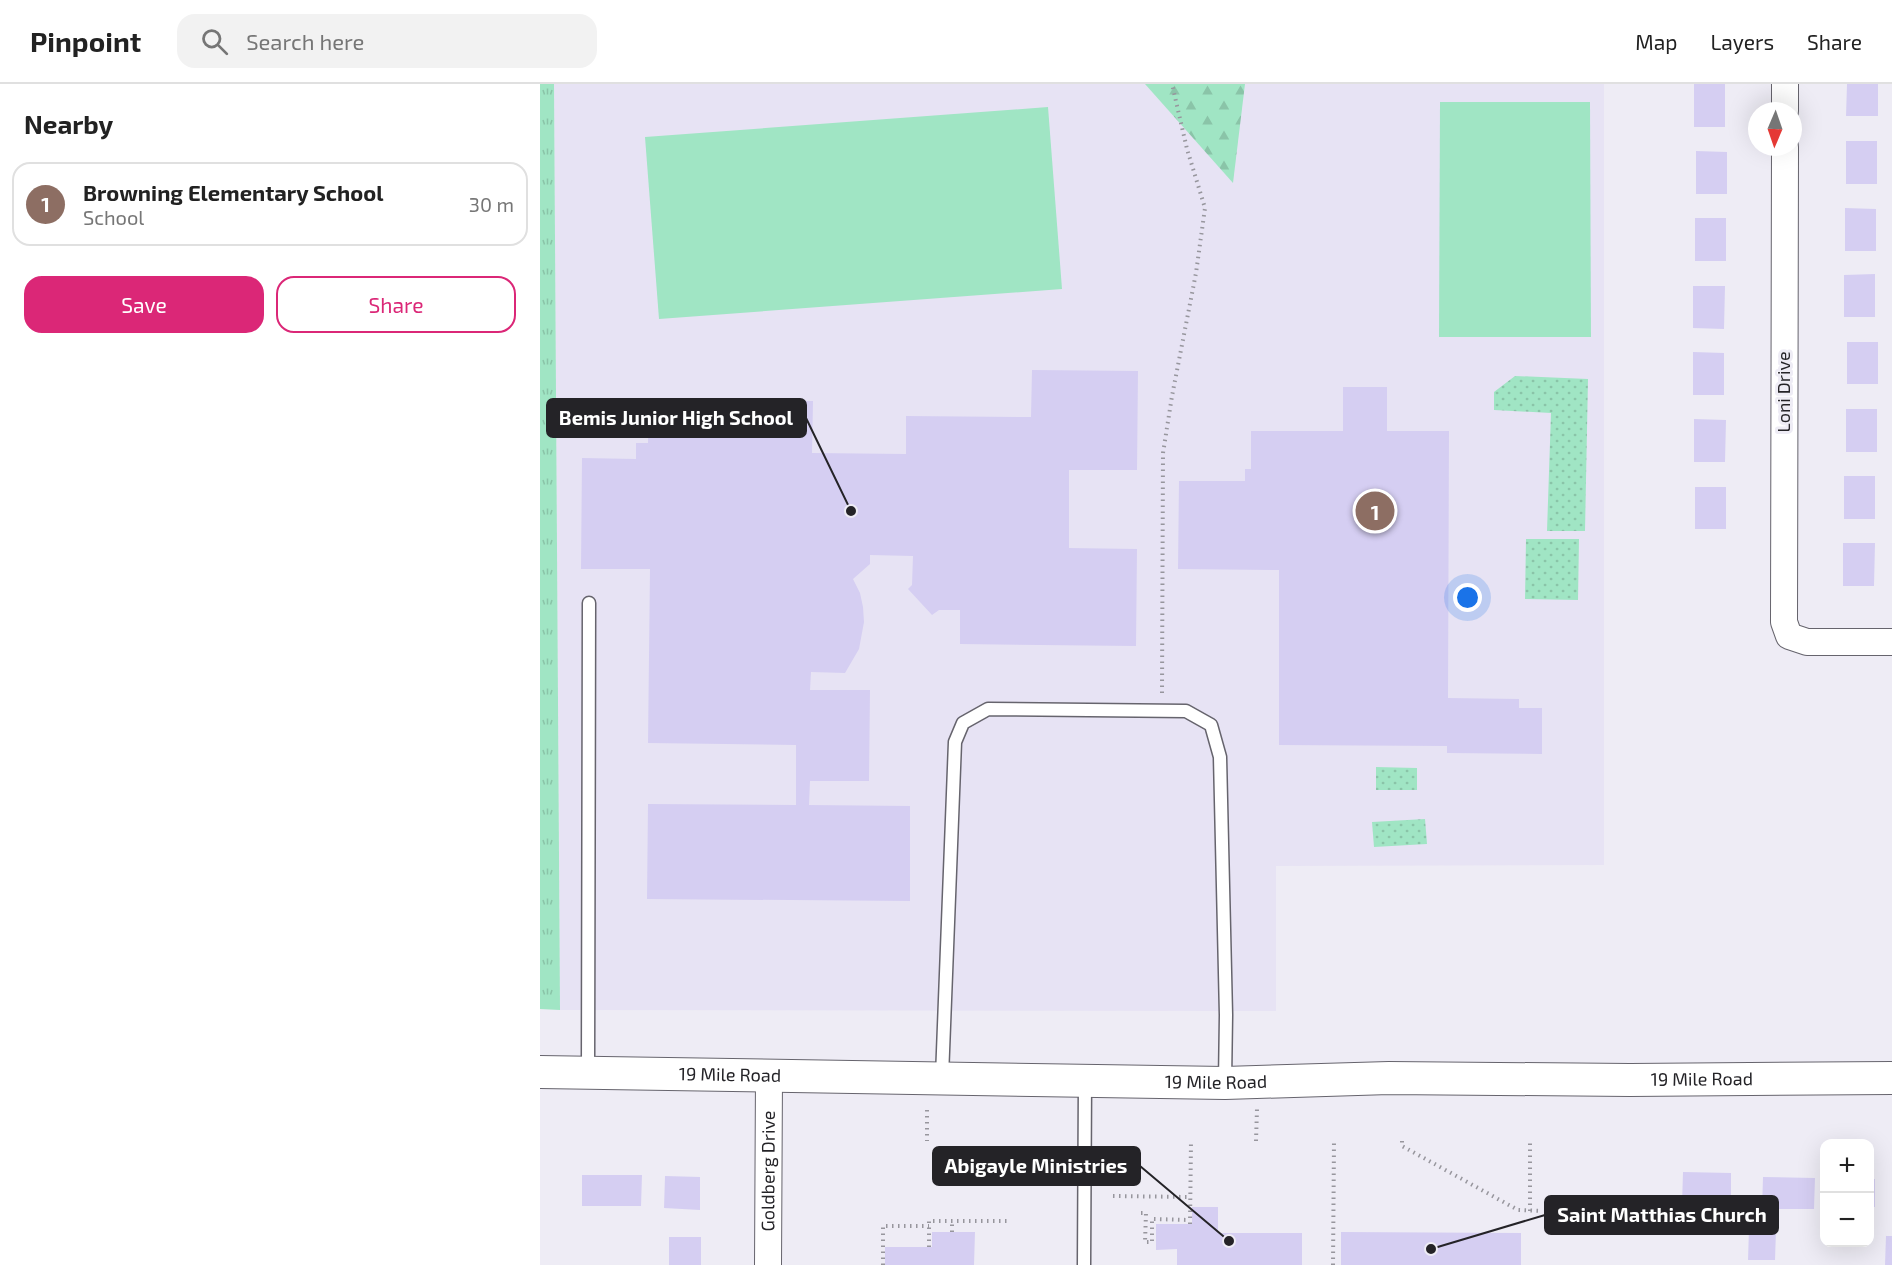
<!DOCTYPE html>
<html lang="en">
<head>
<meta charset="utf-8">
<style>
  :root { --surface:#fff; --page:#f2f2f2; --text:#222; --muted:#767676; --line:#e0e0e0; --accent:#db2777 }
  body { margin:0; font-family:"Exo 2",sans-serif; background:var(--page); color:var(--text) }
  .controls { position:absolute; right:18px; bottom:18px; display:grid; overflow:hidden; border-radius:12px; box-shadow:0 6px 24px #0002 }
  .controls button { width:54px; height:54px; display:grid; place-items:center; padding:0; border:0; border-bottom:2px solid var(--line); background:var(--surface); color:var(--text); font:30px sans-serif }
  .compass { position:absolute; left:1208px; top:18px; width:54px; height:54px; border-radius:50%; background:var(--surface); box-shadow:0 6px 24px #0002; rotate:182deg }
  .you { position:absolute; left:928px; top:514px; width:21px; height:21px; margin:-15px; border:4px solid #fff; border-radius:50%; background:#1a73e8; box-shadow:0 0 0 9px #1a73e833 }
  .badge { display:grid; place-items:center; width:39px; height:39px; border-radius:50%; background:var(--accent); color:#fff; font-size:20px; font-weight:700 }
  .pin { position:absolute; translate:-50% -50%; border:3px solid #fff; box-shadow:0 2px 6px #0006 }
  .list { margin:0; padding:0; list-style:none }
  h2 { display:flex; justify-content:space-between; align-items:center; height:78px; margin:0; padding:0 24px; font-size:26px }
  h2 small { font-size:20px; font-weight:400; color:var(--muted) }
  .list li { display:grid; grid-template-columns:39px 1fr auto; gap:18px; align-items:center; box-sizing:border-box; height:84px; margin:0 12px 12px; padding:0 12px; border:2px solid var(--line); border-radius:18px }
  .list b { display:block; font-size:22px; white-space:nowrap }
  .list p { margin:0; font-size:20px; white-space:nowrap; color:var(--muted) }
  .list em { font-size:20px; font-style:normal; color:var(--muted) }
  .actions { display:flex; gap:12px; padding:18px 24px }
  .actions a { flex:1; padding:14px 0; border:2px solid var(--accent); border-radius:18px; text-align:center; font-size:21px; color:var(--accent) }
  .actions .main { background:var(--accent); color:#fff }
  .icon { flex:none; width:33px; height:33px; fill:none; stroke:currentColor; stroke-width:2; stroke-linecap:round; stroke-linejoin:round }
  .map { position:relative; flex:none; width:1352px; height:1181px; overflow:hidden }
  header { display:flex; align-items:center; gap:36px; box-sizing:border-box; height:84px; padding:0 30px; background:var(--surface); border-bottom:2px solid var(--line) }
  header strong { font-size:28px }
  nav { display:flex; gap:33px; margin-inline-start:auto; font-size:21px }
  .search { width:420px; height:54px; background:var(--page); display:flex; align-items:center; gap:15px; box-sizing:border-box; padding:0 21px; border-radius:18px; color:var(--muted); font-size:22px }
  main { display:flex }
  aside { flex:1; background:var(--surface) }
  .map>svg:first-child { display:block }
  .built { fill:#e7e3f4 }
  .grass { fill:url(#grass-tufts) }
  .forest { fill:url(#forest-firs) }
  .park { fill:url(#park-dots) }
  .pitch { fill:#a0e5c4 }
  .building { fill:#d5cef2 }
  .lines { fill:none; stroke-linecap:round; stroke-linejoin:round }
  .service-casing { stroke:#66646d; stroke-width:15 }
  .minor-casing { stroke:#66646d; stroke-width:28 }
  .tertiary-casing { stroke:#66646d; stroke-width:34 }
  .path { stroke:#97969d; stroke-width:4; stroke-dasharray:1.5 4.5; stroke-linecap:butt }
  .service { stroke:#fff; stroke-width:12 }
  .minor { stroke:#fff; stroke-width:26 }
  .tertiary { stroke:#fff; stroke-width:32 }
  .labels { text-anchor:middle; stroke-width:6; stroke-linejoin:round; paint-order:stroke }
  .street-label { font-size:18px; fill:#242327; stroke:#eeecf5 }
  .leader { fill:none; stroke:#242327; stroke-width:2 }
  .callout-dot { fill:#242327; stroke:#eeecf5; stroke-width:2 }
  .callout { fill:#242327; stroke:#242327; stroke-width:2 }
  .callout-label { font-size:20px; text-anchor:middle; font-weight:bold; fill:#fff }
</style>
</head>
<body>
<header>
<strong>Pinpoint</strong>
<div class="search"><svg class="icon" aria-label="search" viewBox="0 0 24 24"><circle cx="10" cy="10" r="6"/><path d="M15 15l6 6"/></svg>Search here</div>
<nav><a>Map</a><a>Layers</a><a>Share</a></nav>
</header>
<main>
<aside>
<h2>Nearby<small></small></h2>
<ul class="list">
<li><span class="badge" style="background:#8d6e63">1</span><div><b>Browning Elementary School</b><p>School</p></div><em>30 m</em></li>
</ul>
<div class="actions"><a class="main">Save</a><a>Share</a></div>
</aside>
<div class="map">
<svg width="1352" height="1181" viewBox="0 0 1352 1181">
  <defs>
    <pattern id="grass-tufts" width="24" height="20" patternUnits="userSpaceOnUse" patternTransform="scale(1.5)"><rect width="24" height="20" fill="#a0e5c4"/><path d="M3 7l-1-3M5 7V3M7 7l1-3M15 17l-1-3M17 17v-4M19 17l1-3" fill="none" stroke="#8ac4a8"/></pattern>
    <pattern id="forest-firs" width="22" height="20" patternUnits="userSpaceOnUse" patternTransform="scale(1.5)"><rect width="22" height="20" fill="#a0e5c4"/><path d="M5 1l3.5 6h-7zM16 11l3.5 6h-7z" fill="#8ac4a8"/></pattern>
    <pattern id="park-dots" width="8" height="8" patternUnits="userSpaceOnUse" patternTransform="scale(1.5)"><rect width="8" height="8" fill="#a0e5c4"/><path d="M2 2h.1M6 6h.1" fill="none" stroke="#8ac4a8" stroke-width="1.8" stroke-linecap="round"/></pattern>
  </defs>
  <rect width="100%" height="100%" fill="#eeecf5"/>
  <polygon class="built" points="14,0 1064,0 1064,781 736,782 736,927 20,926"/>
  <polygon class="grass" points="0,0 14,0 20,926 0,925"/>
  <polygon class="forest" points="605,0 705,0 693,99"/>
  <g class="park">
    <polygon points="975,292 1048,295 1045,447 1007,447 1011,329 954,326 954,308"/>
    <polygon points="986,455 1039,455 1038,516 985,515"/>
    <polygon points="836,683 877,684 877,706 836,706"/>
    <polygon points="885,735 887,760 834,763 832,738"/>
  </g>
  <g class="pitch">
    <polygon points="900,18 1050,18 1051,253 899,253"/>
    <polygon points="508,23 522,205 119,235 105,53"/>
  </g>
  <g class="building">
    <rect x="1154" y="0" width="31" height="43"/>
    <polygon points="1307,0 1338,0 1338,32 1306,32"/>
    <rect x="1306" y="57" width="31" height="43"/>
    <polygon points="1156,67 1187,68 1187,110 1156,110"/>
    <polygon points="1305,124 1336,125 1336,167 1305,167"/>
    <rect x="1155" y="134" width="31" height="43"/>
    <polygon points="1335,190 1335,233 1304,233 1304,191"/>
    <polygon points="1153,202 1185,202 1184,245 1153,244"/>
    <rect x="1307" y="258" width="31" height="42"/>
    <polygon points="1153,268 1184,269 1184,311 1153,311"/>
    <polygon points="492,286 598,287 597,386 529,386 529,464 597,465 596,562 420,560 420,526 399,526 392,531 368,505 372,501 373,472 330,471 330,480 313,495 320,509 323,523 324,538 319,565 305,589 271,588 270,606 330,606 329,697 270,697 269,721 370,722 370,817 107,815 108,720 256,721 256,661 108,659 110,485 41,485 42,374 96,375 96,359 108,359 109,315 273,317 272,369 366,370 366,332 491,333"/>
    <polygon points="803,303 847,303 847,347 909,347 908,614 979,615 979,624 1002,624 1002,670 907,669 907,662 739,661 739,486 638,485 639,397 705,397 705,385 711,385 711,347 803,347"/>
    <rect x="1306" y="325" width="31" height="43"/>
    <polygon points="1154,335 1186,336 1185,378 1154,378"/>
    <rect x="1304" y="392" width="31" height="43"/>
    <rect x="1155" y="403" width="31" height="42"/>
    <polygon points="1303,459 1335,459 1334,502 1303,502"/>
    <polygon points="1143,1088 1191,1089 1191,1121 1142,1120"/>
    <polygon points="42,1091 102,1091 101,1122 42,1122"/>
    <polygon points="125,1092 160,1093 160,1126 124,1124"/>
    <polygon points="1223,1093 1275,1094 1274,1125 1222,1125"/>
    <rect x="1330" y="1095" width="5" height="28"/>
    <polygon points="652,1123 678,1123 678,1149 762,1149 762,1181 637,1181 637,1165 616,1166 616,1140 652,1140"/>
    <polygon points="1209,1145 1236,1146 1235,1176 1208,1176"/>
    <polygon points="392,1148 435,1148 434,1181 345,1181 345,1163 392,1163"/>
    <polygon points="801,1148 981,1149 981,1181 801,1181"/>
    <polygon points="1346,1152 1352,1152 1352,1181 1345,1181"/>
    <rect x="129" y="1153" width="32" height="28"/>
  </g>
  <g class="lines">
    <g class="service-casing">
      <g id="service">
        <polyline points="48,988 49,519"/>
        <polyline points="402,993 415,658 423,639 448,625 646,627 671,641 680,673 686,931 685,998"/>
        <polyline points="544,1181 545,996"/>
      </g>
    </g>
    <g class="minor-casing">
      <g id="minor">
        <polyline points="1245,27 1245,0"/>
        <polyline points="1245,63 1244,538 1249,552 1267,558 1352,558"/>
        <path id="s1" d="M228,1181L229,992"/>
      </g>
    </g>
    <g class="tertiary-casing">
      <g id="tertiary">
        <path id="s2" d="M0,988L685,999L849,994L1090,996L1352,994"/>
      </g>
    </g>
    <g class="path">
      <polyline points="622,609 623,369 632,312 656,189 665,124 647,65 632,0"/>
      <polyline points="387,1026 387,1057"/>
      <polyline points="716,1057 717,1025"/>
      <polyline points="862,1057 862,1062 978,1126 1001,1127"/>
      <polyline points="573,1112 650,1113"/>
      <polyline points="990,1127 990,1057"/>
      <polyline points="601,1129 606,1129 605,1158 612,1158 612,1135 650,1136"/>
      <polyline points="650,1140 651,1057"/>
      <polyline points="412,1148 412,1137"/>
      <polyline points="389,1163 389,1137 467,1137"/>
      <polyline points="343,1181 343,1142 389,1142"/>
      <polyline points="793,1181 794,1057"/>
    </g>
    <use href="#service" class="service"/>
    <use href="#minor" class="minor"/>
    <use href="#tertiary" class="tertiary"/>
  </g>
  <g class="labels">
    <g class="street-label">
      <text transform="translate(1244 308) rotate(-90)" y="6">Loni Drive</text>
      <text dy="6" stroke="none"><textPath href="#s2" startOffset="190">19 Mile Road</textPath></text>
      <text dy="6" stroke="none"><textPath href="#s2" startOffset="1162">19 Mile Road</textPath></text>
      <text dy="6" stroke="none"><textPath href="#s2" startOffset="676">19 Mile Road</textPath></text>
      <text dy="6" stroke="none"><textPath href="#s1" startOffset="94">Goldberg Drive</textPath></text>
    </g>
  </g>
  <path class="leader" d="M311 427L266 334M689 1157L600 1082M891 1165L1005 1131"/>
  <g class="callout-dot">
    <circle cx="311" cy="427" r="6"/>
    <circle cx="689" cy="1157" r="6"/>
    <circle cx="891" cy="1165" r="6"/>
  </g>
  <g class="callout">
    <rect x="7" y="315" width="259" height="38" rx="6"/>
    <rect x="393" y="1063" width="207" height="38" rx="6"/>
    <rect x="1005" y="1112" width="233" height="38" rx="6"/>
  </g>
  <g class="callout-label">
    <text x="136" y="341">Bemis Junior High School</text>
    <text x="496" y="1089">Abigayle Ministries</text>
    <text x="1122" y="1138">Saint Matthias Church</text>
  </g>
</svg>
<div class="controls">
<button>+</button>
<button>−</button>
</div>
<svg class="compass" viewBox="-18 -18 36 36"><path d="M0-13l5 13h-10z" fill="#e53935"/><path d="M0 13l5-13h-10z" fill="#767676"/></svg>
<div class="you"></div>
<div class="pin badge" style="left:835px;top:427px;background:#8d6e63">1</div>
</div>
</main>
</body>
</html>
